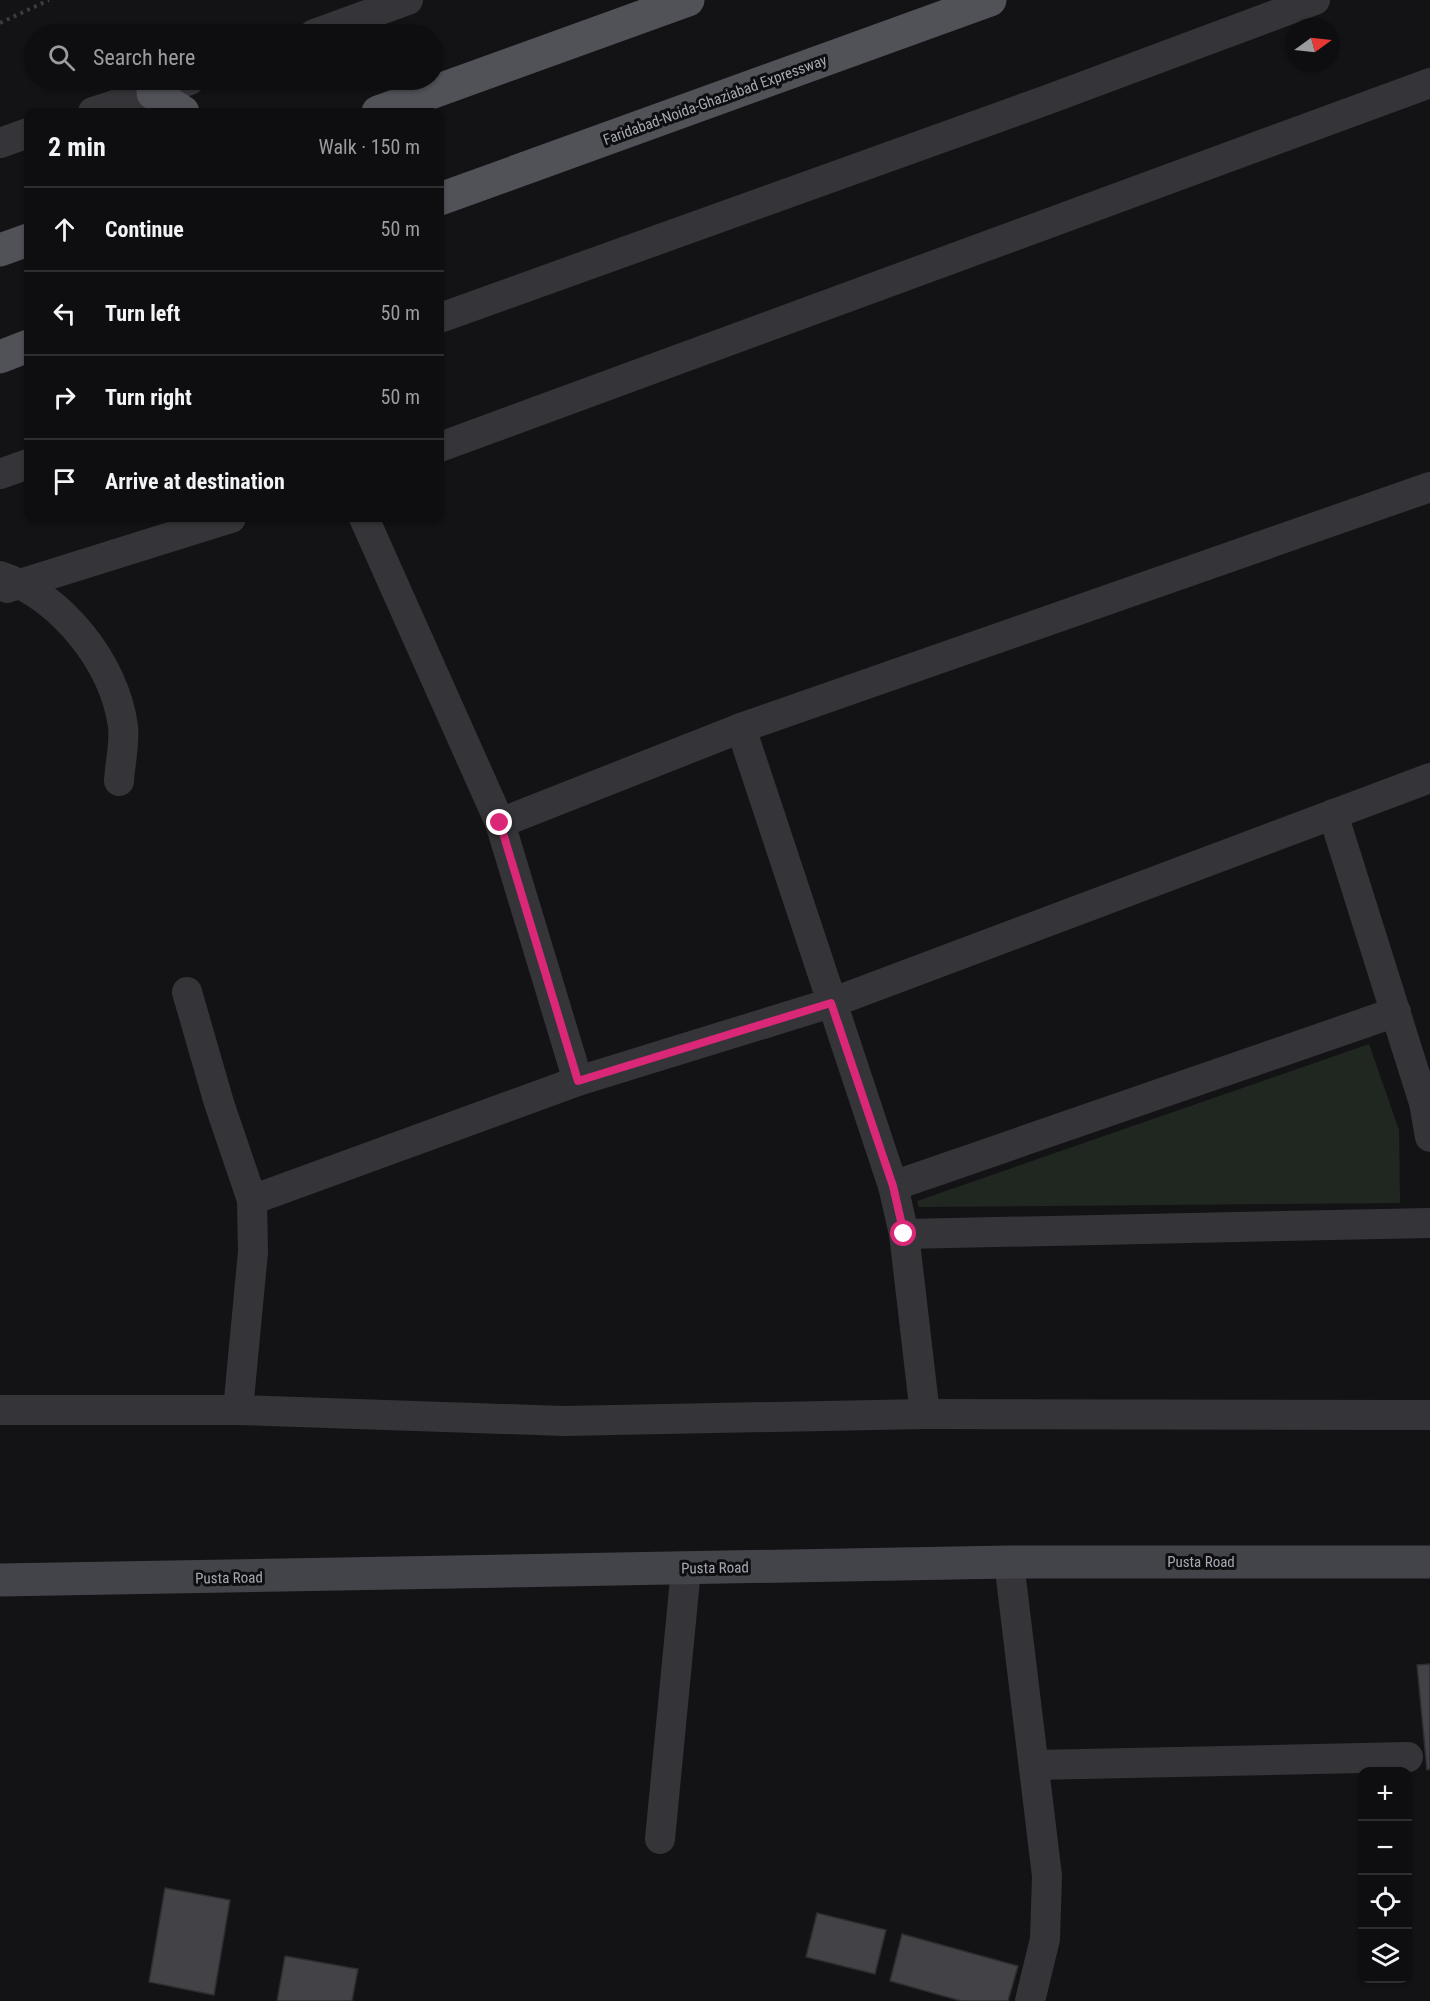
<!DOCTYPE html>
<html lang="en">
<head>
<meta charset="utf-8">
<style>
  :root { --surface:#0e0e10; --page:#171719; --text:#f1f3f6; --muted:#9b9c9f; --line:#2e2e30 }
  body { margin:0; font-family:"Roboto Condensed",sans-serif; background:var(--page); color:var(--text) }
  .controls { position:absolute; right:18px; bottom:18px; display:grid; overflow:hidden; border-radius:12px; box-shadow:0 2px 4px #0004 }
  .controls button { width:54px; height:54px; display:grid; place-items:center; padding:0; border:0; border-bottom:2px solid var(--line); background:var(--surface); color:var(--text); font:30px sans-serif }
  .compass { position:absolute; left:1286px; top:18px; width:54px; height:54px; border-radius:50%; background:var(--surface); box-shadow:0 2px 4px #0004; rotate:75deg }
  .stop { position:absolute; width:18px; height:18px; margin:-14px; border:4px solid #db2777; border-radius:50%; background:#fff }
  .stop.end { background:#db2777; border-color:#fff; box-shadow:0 2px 6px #0008 }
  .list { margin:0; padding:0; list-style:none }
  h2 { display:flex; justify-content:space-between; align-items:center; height:78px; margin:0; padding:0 24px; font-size:26px }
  h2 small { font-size:20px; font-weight:400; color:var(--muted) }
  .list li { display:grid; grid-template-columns:39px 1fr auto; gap:18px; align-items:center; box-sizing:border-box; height:84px; padding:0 24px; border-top:2px solid var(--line) }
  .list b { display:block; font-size:22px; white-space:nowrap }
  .list em { font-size:20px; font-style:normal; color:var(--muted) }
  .icon { flex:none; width:33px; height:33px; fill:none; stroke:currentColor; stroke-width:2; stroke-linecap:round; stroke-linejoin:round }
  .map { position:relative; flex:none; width:1430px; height:2001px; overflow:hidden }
  .search { position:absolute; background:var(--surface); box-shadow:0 2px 4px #0004; left:24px; top:24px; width:420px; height:66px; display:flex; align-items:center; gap:15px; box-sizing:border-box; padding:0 21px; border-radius:33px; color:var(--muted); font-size:22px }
  .panel { position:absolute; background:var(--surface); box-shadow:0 2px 4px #0004; left:24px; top:108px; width:420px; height:414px; border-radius:12px }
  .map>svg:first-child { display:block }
  .green { fill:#202721 }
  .building { fill:#434347; stroke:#2e2d30; stroke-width:1.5 }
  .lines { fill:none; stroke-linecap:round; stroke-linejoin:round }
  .path { stroke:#3b3c40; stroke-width:4; stroke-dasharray:3 4.5; stroke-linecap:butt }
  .street { stroke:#353539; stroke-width:30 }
  .secondary { stroke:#434449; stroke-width:33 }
  .primary { stroke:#515258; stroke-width:33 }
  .route { stroke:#db2777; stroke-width:8 }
  .labels { text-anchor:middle; stroke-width:6; stroke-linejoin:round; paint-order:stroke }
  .street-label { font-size:15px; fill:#a6a9b3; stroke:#0e0e10 }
</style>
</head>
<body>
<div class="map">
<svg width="1430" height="2001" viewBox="0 0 1430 2001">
  <rect width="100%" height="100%" fill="#131315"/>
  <polygon class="green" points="1369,1044 1399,1130 1400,1203 919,1207 917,1201"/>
  <g class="building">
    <polygon points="1430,1664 1430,1769 1427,1770 1417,1665"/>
    <polygon points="165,1888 230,1900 214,1995 149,1982"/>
    <polygon points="817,1913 886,1930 875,1974 806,1957"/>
    <polygon points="902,1934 1018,1966 1008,2001 961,2001 890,1981"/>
    <polygon points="285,1956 358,1969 352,2001 277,2001"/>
  </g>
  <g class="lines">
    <polyline class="path" points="0,23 49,0"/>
    <g class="street">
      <polyline points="314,34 408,0"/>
      <polyline points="93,112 190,80"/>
      <polyline points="0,143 28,133"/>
      <polyline points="440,318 1044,101 1315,0"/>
      <polyline points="440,447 1430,83"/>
      <polyline points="0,474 28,464"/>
      <polyline points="364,518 500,823 578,1081"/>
      <path d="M0,576C61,596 114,662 123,726C125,743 120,764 119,781"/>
      <polyline points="7,588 231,518"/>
      <polyline points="741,728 893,1186 904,1234 925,1414"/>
      <polyline points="1333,814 1424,1103 1430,1137"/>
      <polyline points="500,823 741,728 1430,487"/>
      <polyline points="187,992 219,1103 252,1200 253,1252 238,1410"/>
      <polyline points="893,1186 1396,1012"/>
      <polyline points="252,1200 578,1081 831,1003 1430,778"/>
      <polyline points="904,1234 1430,1223"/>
      <polyline points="0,1410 238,1410 564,1421 925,1414 1430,1415"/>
      <polyline points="1009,1562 1047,1876 1045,1939 1030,2001"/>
      <polyline points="1034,1765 1408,1757"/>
      <polyline points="660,1839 686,1569"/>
    </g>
    <polyline class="secondary" points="0,1580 1009,1562 1430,1562"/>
    <g class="primary">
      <polyline points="153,93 183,112"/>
      <polyline points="378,112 688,0"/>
      <polyline points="440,199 990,0"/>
      <polyline points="0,250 28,240"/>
      <polyline points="0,357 28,346"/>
    </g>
  </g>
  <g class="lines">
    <polyline class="route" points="500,823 578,1081 831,1003 893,1186 904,1234"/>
  </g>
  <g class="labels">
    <g class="street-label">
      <text transform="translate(715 100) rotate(-20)" y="5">Faridabad-Noida-Ghaziabad Expressway</text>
      <text x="1201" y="1567">Pusta Road</text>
      <text transform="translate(715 1568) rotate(-1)" y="5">Pusta Road</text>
      <text transform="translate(229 1578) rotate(-1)" y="5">Pusta Road</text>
    </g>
  </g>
</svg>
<div class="controls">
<button>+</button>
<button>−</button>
<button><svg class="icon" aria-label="locate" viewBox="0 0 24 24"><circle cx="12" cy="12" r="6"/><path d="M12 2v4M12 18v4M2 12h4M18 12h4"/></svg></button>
<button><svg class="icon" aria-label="layers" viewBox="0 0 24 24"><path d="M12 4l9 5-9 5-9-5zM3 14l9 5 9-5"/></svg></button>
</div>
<svg class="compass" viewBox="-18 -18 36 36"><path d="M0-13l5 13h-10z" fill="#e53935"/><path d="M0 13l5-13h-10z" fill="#9b9c9f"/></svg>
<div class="stop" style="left:904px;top:1234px"></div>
<div class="stop end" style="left:500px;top:823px"></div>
<div class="search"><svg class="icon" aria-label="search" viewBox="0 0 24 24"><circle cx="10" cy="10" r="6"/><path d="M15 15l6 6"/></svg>Search here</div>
<section class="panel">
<h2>2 min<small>Walk · 150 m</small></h2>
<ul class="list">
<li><svg class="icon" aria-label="ahead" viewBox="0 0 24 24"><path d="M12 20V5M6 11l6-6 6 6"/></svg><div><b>Continue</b></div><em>50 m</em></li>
<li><svg class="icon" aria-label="left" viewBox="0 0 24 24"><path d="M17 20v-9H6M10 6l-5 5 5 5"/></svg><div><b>Turn left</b></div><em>50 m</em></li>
<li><svg class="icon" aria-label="right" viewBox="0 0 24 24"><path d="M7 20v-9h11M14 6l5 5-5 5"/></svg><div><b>Turn right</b></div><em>50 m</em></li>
<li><svg class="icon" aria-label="arrive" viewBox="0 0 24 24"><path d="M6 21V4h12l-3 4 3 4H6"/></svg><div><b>Arrive at destination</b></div></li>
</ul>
</section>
</div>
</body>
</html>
